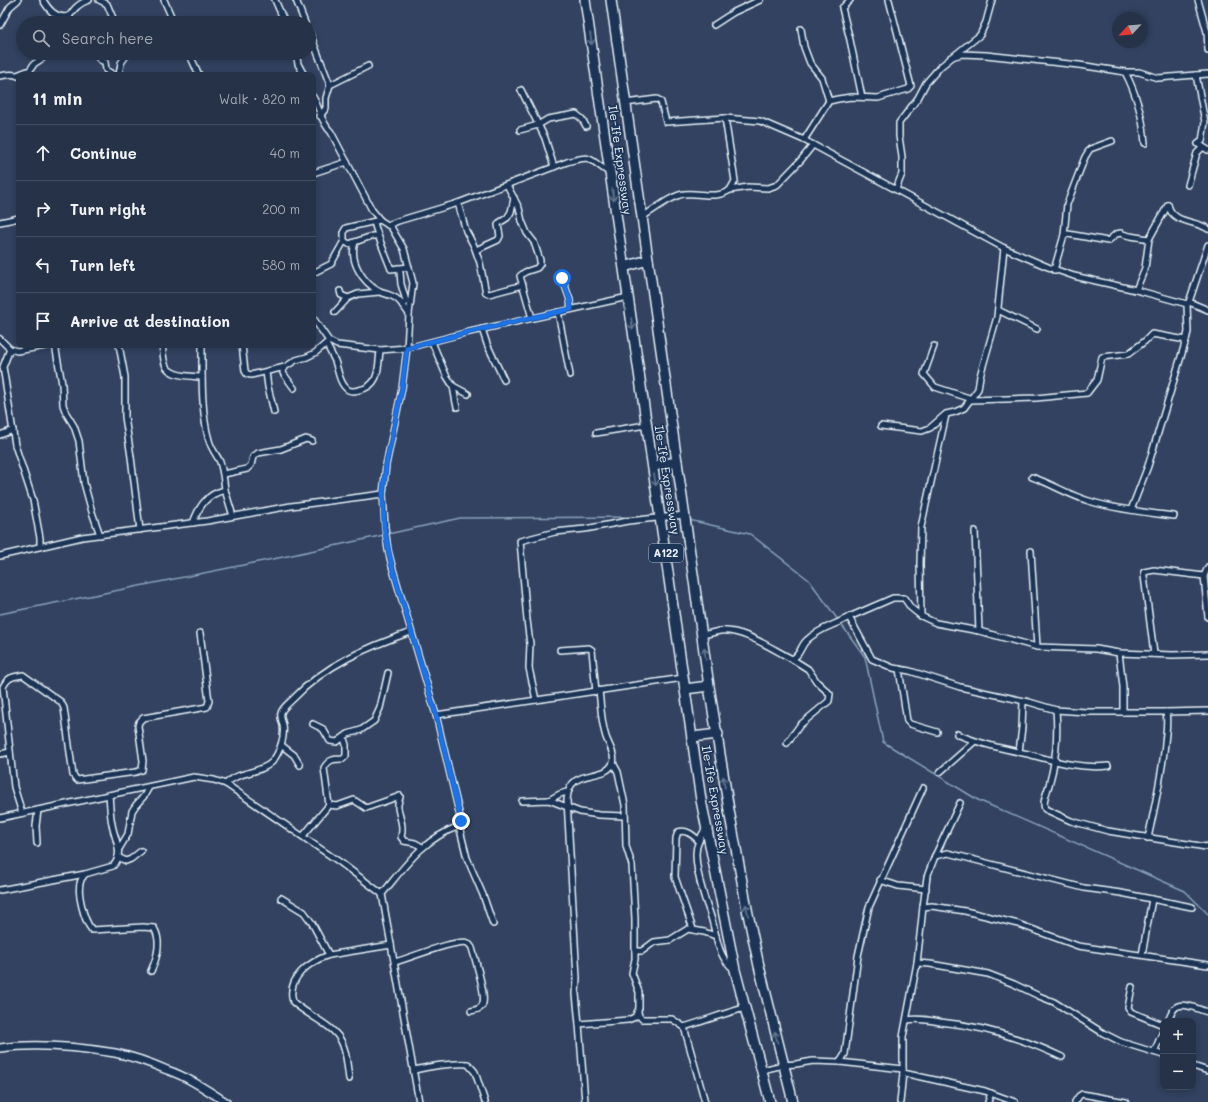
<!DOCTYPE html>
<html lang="en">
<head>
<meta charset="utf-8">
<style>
  :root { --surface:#263248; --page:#2e3a4f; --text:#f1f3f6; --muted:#a4aab4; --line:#424d60 }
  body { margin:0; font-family:Mali,sans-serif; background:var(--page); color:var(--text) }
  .controls { position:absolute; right:12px; bottom:12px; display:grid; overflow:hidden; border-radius:8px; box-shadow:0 2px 6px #0003 }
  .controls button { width:36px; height:36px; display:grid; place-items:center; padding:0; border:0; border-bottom:1px solid var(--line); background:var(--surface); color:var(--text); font:20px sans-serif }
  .compass { position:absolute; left:1112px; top:12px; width:36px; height:36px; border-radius:50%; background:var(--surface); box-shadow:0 2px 6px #0003; rotate:244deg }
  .stop { position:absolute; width:12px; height:12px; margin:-9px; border:3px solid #1a73e8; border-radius:50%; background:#fff }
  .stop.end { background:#1a73e8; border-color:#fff; box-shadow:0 1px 4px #0008 }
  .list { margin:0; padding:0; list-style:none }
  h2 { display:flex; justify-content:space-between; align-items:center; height:52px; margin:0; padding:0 16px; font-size:17px }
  h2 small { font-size:13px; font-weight:400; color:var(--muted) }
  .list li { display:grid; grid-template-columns:26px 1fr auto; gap:12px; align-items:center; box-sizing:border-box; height:56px; padding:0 16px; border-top:1px solid var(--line) }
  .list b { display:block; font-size:15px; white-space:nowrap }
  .list em { font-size:13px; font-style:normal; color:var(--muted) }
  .icon { flex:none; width:22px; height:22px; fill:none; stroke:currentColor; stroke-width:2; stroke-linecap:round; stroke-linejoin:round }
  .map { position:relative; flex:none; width:1208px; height:1102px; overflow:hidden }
  .search { position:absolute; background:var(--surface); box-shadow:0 2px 6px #0003; left:16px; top:16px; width:300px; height:44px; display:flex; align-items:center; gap:10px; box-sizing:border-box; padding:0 14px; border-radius:22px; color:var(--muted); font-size:15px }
  .panel { position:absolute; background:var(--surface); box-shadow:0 2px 6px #0003; left:16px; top:72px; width:300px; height:276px; border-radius:8px }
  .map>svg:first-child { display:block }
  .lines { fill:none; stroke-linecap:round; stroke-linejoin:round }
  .stream { stroke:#89a2ba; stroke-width:1.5 }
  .street-casing { stroke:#e8f1f8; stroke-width:8 }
  .secondary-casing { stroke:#e8f1f8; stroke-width:10 }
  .highway-casing { stroke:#e8f1f8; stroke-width:12 }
  .street { stroke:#1d3557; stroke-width:5 }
  .secondary { stroke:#1d3557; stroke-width:7 }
  .highway { stroke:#1d3557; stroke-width:9 }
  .oneway { stroke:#64778f }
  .route { stroke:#1a73e8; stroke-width:5 }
  .labels { text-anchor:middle; stroke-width:3.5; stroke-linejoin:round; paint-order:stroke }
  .shield { fill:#1d3557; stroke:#abb9c8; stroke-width:1 }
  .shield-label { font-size:11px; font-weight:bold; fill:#e8f1f8 }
  .street-label { font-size:12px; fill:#e8f1f8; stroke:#1d3557 }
</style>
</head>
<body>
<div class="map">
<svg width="1208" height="1102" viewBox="0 0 1208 1102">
  <rect width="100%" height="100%" fill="#324260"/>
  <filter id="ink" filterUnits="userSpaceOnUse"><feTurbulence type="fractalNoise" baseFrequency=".025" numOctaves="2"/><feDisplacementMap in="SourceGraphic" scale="8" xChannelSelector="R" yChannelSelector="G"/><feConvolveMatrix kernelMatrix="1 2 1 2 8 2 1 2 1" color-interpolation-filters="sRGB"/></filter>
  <g filter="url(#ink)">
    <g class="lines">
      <g class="stream">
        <polyline points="689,520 750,534 809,580 865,657 883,742 978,800 1185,891 1208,914"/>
        <polyline points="388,534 460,518 642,517"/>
        <polyline points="0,614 283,557 384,535"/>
      </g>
      <g class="street-casing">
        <g id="street">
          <path d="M43,0C48,9 56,20 69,16"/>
          <polyline points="99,0 107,4 115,23"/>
          <polyline points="164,0 174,23"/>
          <polyline points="275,0 285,23"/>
          <polyline points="296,0 305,23"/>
          <polyline points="850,0 842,8 850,40 862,97"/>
          <polyline points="1198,0 1207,32 1208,50"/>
          <path d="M65,23C72,12 76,4 89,0"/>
          <polyline points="0,25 10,7 18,0"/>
          <polyline points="714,25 734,12 760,0"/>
          <polyline points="801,29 804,47 810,63 822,78 829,101"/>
          <polyline points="309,31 330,85 326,98 326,108 320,116"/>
          <polyline points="95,53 100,60 105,62 106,70 114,75"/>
          <polyline points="189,53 199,75"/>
          <polyline points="296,53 298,64 304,75"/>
          <polyline points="951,57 962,54 986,55 1079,65 1125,72 1139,72 1158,78 1208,74"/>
          <path d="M1125,72C1137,95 1143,118 1145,143"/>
          <polyline points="17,75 30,70 34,64 43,58 46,53"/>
          <polyline points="119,75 121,63 128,53"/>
          <polyline points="1196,75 1205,122 1202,141 1198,144 1208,150"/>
          <path d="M0,76C6,75 13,73 18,76"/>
          <polyline points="330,85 368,66"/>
          <polyline points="521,90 545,138 554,167"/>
          <path d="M313,97C321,110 320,121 331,132L372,210L380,220L391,227L404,249L413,283L409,314L407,348L402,388L386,465L383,494L385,527L388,550L392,566L436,715L461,821L459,826C422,840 406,865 382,894L419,1102"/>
          <polyline points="625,103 657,99 661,102 666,122 725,118 760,121 804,140 1004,248 1048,267 1074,276 1136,290 1187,304 1189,302 1208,310"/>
          <polyline points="520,130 538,125 548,119 576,114 582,119 586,126"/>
          <polyline points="804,140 829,101 838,99 851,97 878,98 908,89 911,86 889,0"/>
          <polyline points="313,173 347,162"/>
          <polyline points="507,185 519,208 522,221 527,233 534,242 540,260 540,264 537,268 525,272 520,276 532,318"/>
          <polyline points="1188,185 1197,153 1203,147"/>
          <polyline points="896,189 902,174 902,157 899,136 899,123 918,98 926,83 940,67 980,35 986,22 992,0"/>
          <polyline points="730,190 748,187 768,188 777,185 801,160 813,145"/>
          <polyline points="458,203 466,231 474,246 480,263 486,293 489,294 523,285"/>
          <path d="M1168,205C1173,224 1195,220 1208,229"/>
          <path d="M642,217C654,210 672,195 684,194C700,192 715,200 730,190L735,181L725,118"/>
          <polyline points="0,222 19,218"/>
          <path d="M374,222C378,238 385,253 391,269L409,267"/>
          <path d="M388,225L398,221L458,203L567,162C595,154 587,159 610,173"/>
          <polyline points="1064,235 1067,204 1085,157 1090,149 1112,141"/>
          <polyline points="344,241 349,244 372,236 377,236"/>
          <path d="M355,242C349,261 362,282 380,292C385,294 392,295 397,299C402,303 405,309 409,314"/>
          <polyline points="476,250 498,240 500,236 498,225 499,223 507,218 511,212 514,198"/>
          <polyline points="398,268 400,272 401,284 406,301 403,306"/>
          <path d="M1054,270L1064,235L1068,234L1108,241L1116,234L1121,233C1127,237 1141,237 1149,239"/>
          <polyline points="313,273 331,264 344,241 344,231 346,228 380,220"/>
          <polyline points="562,277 570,300 571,309"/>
          <polyline points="1136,290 1145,268 1149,239 1168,205"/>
          <polyline points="340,291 341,295 348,298"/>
          <polyline points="1189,302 1208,245"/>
          <polyline points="998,310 1037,329"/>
          <polyline points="335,312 348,298 358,294 379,292"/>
          <polyline points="558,312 570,375"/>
          <polyline points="313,318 329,341 337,345 380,350 407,348 465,333 628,297"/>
          <polyline points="482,329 487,344 504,380"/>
          <polyline points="0,339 10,349 17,351 51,345"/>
          <polyline points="432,342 446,375 453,386 468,394"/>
          <path d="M326,344C329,349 332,355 335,361C338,369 339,383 347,389C350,392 355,391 359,390C380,386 378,368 380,350"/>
          <polyline points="55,345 62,384 63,405 66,413 74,426 79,441 84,483 92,512 100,535"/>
          <polyline points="119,345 125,377 125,417 131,457 140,530"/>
          <path d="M162,345C163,351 163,358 165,364C169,377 191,376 202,377"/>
          <polyline points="242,345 245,371 247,374 251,375 285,367 296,360 307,357 315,353 329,341"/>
          <polyline points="934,346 924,374 935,387 972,399"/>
          <polyline points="10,349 3,367 5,379 15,445 33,500 40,538 40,546"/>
          <polyline points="285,367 283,371 283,373 294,388"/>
          <polyline points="266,372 268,387 274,412"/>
          <polyline points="453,386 456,403 457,407"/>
          <polyline points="970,400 1036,398 1087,393 1097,380 1102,357 1128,354 1145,341 1152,334 1186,340 1188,332 1187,304"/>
          <polyline points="881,426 922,431 930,428 946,414 955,412 964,408 970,400 978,389 980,376 997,317 1004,248"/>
          <polyline points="596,433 646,425"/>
          <polyline points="0,435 13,430"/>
          <polyline points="224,474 247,469 251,465 253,457 258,453 281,449 306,439 312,441"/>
          <path d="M1032,477C1052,484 1069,495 1089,501C1114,509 1148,513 1174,516"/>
          <polyline points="225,490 233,516"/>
          <polyline points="1131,510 1148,466 1186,340"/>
          <path d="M193,523C199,506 207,494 225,490C224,480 223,471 220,462C217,455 211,449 209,440C201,414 202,373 202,345"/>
          <polyline points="975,531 979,631"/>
          <polyline points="1031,551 1037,647"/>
          <polyline points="0,556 82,537 207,521 291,506 383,494"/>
          <polyline points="1208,567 1204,576 1208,617"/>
          <polyline points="921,616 920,563 921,527 946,415"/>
          <polyline points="849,617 893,598 904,598 911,608 921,616 936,623 979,631 1037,647 1096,649 1119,653 1123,687 1123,712"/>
          <path d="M702,635C708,634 714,632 720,631C744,629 772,649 792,659C801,655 800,646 807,640C821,627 834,626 849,617L872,659L893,668L910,671L960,687L1029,702L1056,710L1086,712H1166C1168,723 1166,732 1165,743C1162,775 1155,806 1148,838"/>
          <polyline points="560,650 589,648 592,650 596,692"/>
          <polyline points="1119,653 1173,655 1208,654"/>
          <polyline points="1154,654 1144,576 1144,572 1154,570 1204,576"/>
          <polyline points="899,669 907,721 910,724 937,732"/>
          <polyline points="536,700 529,668 530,644 527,620 520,541 555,532 585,529 628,521 685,515"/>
          <path d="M1056,710C1058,735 1056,761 1049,785C1047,793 1042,801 1045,809L1071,821L1108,831L1206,847L1208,846"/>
          <polyline points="1166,712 1208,711"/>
          <polyline points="436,715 683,678"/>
          <polyline points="313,724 323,729 330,741 337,742 348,734 361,730 374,721 380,708 388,673"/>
          <path d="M957,734C980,744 1004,749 1028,754C1054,761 1081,769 1108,766"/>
          <polyline points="787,743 800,725 829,701 830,694 817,682 808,669 792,659"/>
          <polyline points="281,745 294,755 300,765"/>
          <polyline points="1019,752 1022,727 1023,701"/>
          <polyline points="0,754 10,752"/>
          <polyline points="940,772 974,742"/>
          <path d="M226,784C237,771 260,774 272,762C280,752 285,737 283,725C282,721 280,717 281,713C282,708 289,703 293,699C325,665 367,647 411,632"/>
          <path d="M400,796C400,800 397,803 398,808C400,820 404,825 401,837L404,841L415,843L422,847"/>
          <polyline points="549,800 560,794 567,792"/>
          <polyline points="522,801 549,800 580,812 599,815 624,816"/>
          <polyline points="329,805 337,806 354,800 366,808 400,796"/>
          <path d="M22,813L14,787L3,687C8,677 12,677 23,675L61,702L64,708L73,775L77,780L136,772L142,770L143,761L138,726L139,722L143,718L207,707L209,701L200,633"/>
          <polyline points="0,818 194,777 214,780 226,784 341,863 382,894"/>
          <polyline points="459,826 467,858 483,895 493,924"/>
          <path d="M706,828C701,836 696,844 696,854C696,868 700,883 704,896C706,903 709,910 711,917C717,935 717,957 734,969"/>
          <path d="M303,836L329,805L324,768C329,759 334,759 343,759L346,756V745L344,738"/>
          <polyline points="37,843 36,826 38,810"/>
          <polyline points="119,849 128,834 132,811 136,805 144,796 149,787"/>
          <polyline points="935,856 948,853 1084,888 1121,893 1192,907"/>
          <polyline points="118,857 126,861 131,859 141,851"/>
          <path d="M85,874C85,875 81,879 81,880C76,891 84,921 92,930L143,927L154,928C162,941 157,958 151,971"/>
          <polyline points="880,880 898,886 926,889"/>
          <path d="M0,890L85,874L113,866C125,854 114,838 112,824C110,815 110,805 109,795"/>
          <polyline points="281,898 304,912 312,923 329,955"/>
          <polyline points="923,907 927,877 935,856 960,803"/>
          <path d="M693,929L675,877L676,838L678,832C686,829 693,835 699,841"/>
          <polyline points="635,951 642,951 654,942 670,940 688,929 704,932 716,936"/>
          <polyline points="1142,955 1152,899"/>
          <path d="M395,962C407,959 458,938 468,943C468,943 472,947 472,948C475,959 486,993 483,1003C482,1009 476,1010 471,1011"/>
          <polyline points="917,963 930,964 988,974 1014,984 1039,996 1054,1002 1103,1033 1121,1042 1163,1055"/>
          <polyline points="1132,987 1128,1008 1131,1012 1163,1025"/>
          <polyline points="638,1012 639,1016 642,1019 672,1019 684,1027 705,1102"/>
          <path d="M907,1020C918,1018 929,1020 940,1022C982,1026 1024,1039 1062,1057"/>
          <path d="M1168,1021C1170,1017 1171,1013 1174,1009C1181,1000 1199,1010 1208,1012"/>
          <polyline points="579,1024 628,1020 635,1017 639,1008 639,992 632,973 635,959 635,919 632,865 626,846 625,805 618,772 613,763"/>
          <path d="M684,1027C705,1021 724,1013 745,1008"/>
          <polyline points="1154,1052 1163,1031"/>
          <polyline points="840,1062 845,1054 858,956 869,907 923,788"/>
          <polyline points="1193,1066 1208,1071"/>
          <path d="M414,1070C432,1066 449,1063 468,1064L475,1072L485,1102"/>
          <polyline points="762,1070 783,1065 796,1064 813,1061 840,1062 903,1069"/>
          <polyline points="903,1073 985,1091 1015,1102"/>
          <path d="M349,1079C347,1066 347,1050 340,1039C331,1024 307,1015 293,1002C286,978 309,962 329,955L391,945"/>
          <path d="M585,1102L579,1024L576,994L577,978L567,800C569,765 604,783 613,763C616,756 608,743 606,737C601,722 601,706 599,691"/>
          <polyline points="900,1102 903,1073 903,1037 917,963 923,907 932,906 965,911 994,918 1018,924 1078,946 1208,965"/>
          <polyline points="988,1102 991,1093"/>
          <polyline points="1075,1102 1079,1096 1082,1094 1126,1102"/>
        </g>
      </g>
      <g class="secondary-casing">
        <path id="secondary" d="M0,1048C37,1043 78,1047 115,1053C130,1056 153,1064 167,1070C188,1077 207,1090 226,1102"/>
      </g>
      <g class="highway-casing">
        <g id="highway">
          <polyline points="585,0 701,800 735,970 770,1102"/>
          <polyline points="611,0 709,686 729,810 747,909 759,966 793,1102"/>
          <polyline points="624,267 648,260"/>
          <polyline points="653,466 677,462"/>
          <polyline points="685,689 709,686"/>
          <polyline points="692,737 718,734"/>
        </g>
      </g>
      <use href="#street" class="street"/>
      <use href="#secondary" class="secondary"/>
      <use href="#highway" class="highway"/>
    </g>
    <defs><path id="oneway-shaft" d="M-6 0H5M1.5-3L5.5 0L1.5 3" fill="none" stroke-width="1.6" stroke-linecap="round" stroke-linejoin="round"/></defs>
    <g class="oneway">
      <use href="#oneway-shaft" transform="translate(591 39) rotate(82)"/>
      <use href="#oneway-shaft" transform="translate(613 195) rotate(82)"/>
      <use href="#oneway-shaft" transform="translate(632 324) rotate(82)"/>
      <use href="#oneway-shaft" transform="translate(655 480) rotate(81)"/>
      <use href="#oneway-shaft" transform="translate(705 654) rotate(-98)"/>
      <use href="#oneway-shaft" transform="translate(724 782) rotate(-98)"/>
      <use href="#oneway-shaft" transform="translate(747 910) rotate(-102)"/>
      <use href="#oneway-shaft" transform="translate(776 1037) rotate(-104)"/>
    </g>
  </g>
  <g class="lines" filter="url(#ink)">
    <polyline class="route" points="461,821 436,715 392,566 384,528 383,494 386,465 402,388 407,348 465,333 571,309 570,300 562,278"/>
  </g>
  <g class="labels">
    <rect class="shield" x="649" y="544" width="34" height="18" rx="3"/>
    <g class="shield-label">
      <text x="666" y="557">A122</text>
    </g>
    <g class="street-label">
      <text transform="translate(620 160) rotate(82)" y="4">Ile-Ife Expressway</text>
      <text transform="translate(667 480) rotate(81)" y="4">Ile-Ife Expressway</text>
      <text transform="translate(715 800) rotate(80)" y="4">Ile-Ife Expressway</text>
    </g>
  </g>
</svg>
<div class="controls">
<button>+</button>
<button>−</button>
</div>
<svg class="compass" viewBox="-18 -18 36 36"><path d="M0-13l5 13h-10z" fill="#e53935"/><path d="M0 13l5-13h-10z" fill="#a4aab4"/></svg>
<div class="stop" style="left:562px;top:278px"></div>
<div class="stop end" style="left:461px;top:821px"></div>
<div class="search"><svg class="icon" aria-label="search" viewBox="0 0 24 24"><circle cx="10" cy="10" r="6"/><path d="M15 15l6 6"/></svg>Search here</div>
<section class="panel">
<h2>11 min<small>Walk · 820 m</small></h2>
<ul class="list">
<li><svg class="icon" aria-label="ahead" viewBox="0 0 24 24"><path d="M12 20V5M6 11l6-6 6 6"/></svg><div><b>Continue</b></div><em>40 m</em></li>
<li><svg class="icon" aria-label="right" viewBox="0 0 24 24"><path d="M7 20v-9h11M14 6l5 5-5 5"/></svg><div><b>Turn right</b></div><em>200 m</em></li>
<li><svg class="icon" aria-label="left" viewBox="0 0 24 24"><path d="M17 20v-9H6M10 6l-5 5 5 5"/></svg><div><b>Turn left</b></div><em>580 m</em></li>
<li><svg class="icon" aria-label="arrive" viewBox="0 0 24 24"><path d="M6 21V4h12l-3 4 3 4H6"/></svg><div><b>Arrive at destination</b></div></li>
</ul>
</section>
</div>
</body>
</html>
